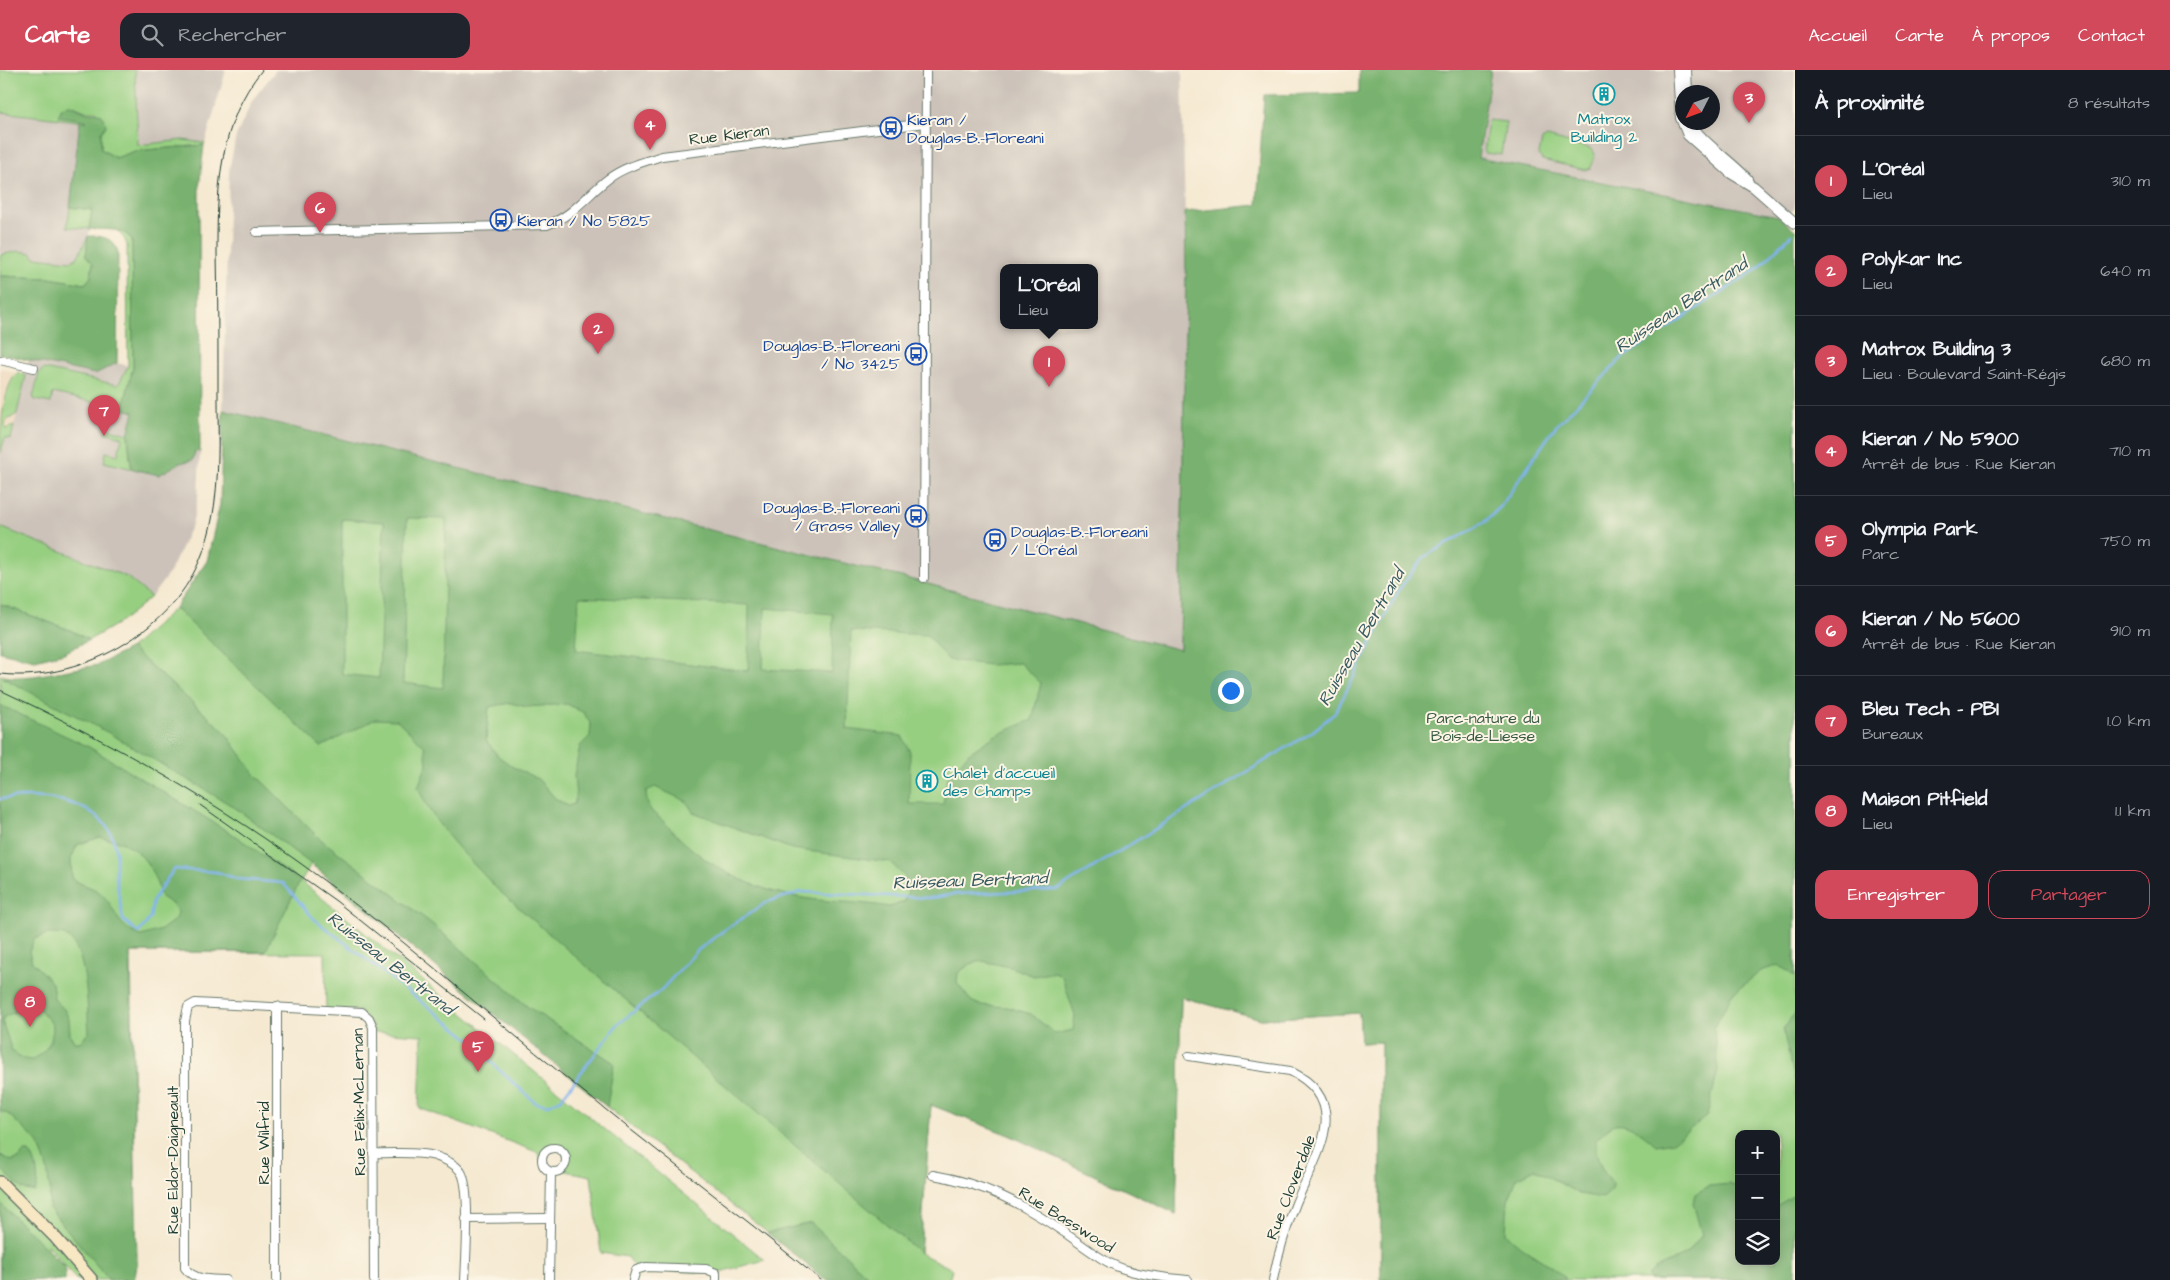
<!DOCTYPE html>
<html lang="fr">
<head>
<meta charset="utf-8">
<style>
  :root { --surface:#171b24; --page:#20242c; --text:#f1f3f6; --muted:#9ea1a6; --line:#363941; --accent:#d1495b }
  body { margin:0; font-family:"Architects Daughter",sans-serif; background:var(--page); color:var(--text) }
  .controls { position:absolute; right:15px; bottom:15px; display:grid; overflow:hidden; border-radius:10px; box-shadow:0 2px 12px #0003 }
  .controls button { width:45px; height:45px; display:grid; place-items:center; padding:0; border:0; border-bottom:1px solid var(--line); background:var(--surface); color:var(--text); font:25px sans-serif }
  .compass { position:absolute; left:1675px; top:15px; width:45px; height:45px; border-radius:50%; background:var(--surface); box-shadow:0 2px 12px #0003; rotate:228deg }
  .you { position:absolute; left:1230px; top:620px; width:18px; height:18px; margin:-12px; border:4px solid #fff; border-radius:50%; background:#1a73e8; box-shadow:0 0 0 8px #1a73e833 }
  .badge { display:grid; place-items:center; width:32px; height:32px; border-radius:50%; background:var(--accent); color:#fff; font-size:16px; font-weight:700 }
  .pin { position:absolute; translate:-50% -41px; filter:drop-shadow(0 1px 2px #0008) }
  .pin::after { content:''; position:absolute; top:26px; width:18px; height:15px; background:inherit; clip-path:polygon(0 0,100% 0,50% 100%) }
  .popup { position:absolute; left:1000px; top:194px; width:98px; height:65px; box-sizing:border-box; display:grid; place-content:center; border-radius:10px; background:var(--surface); filter:drop-shadow(0 1px 4px #0005); font-size:16px; white-space:nowrap; color:var(--muted) }
  .popup b { font-size:19px; color:var(--text) }
  .popup::after { content:''; position:absolute; left:50%; top:100%; margin-left:-10px; border:10px solid transparent; border-top-color:var(--surface) }
  .list { margin:0; padding:0; list-style:none }
  h2 { display:flex; justify-content:space-between; align-items:center; height:65px; margin:0; padding:0 20px; font-size:21px }
  h2 small { font-size:16px; font-weight:400; color:var(--muted) }
  .list li { display:grid; grid-template-columns:32px 1fr auto; gap:15px; align-items:center; box-sizing:border-box; height:90px; padding:0 20px; border-top:1px solid var(--line) }
  .list b { display:block; font-size:19px; white-space:nowrap }
  .list p { margin:0; font-size:16px; white-space:nowrap; color:var(--muted) }
  .list em { font-size:16px; font-style:normal; color:var(--muted) }
  .actions { display:flex; gap:10px; padding:15px 20px }
  .actions a { flex:1; padding:11px 0; border:1px solid var(--accent); border-radius:15px; text-align:center; font-size:18px; color:var(--accent) }
  .actions .main { background:var(--accent); color:#fff }
  .icon { flex:none; width:28px; height:28px; fill:none; stroke:currentColor; stroke-width:2; stroke-linecap:round; stroke-linejoin:round }
  .map { position:relative; flex:none; width:1795px; height:1210px; overflow:hidden }
  header { display:flex; align-items:center; gap:30px; box-sizing:border-box; height:70px; padding:0 25px; background:var(--accent); color:#fff }
  header strong { font-size:24px }
  nav { display:flex; gap:28px; margin-inline-start:auto; font-size:18px }
  .search { width:350px; height:45px; background:var(--page); display:flex; align-items:center; gap:12px; box-sizing:border-box; padding:0 18px; border-radius:15px; color:var(--muted); font-size:19px }
  main { display:flex }
  aside { flex:1; background:var(--surface) }
  .map>svg:first-child { display:block }
  .built { fill:#edd7bb }
  .industrial { fill:#ccc2b9; fill-rule:evenodd }
  .green { fill:#97cf81; stroke:#5b865a; fill-rule:evenodd }
  .forest { fill:#79b26f; stroke:#4c7852; fill-rule:evenodd }
  .lines { fill:none; stroke-linecap:round; stroke-linejoin:round }
  .stream { stroke:#81b4ee; stroke-width:2.5 }
  .minor-casing { stroke:#6a796b; stroke-width:10 }
  .tertiary-casing { stroke:#6a796b; stroke-width:12 }
  .secondary-casing { stroke:#6a796b; stroke-width:14 }
  .minor { stroke:#fff; stroke-width:8 }
  .tertiary { stroke:#fff; stroke-width:10 }
  .secondary { stroke:#f8e7c3; stroke-width:11 }
  .tram { stroke:#1f3d34; stroke-width:1 }
  .labels { text-anchor:middle; stroke-width:4; stroke-linejoin:round; paint-order:stroke }
  .culture-label { font-size:16px; fill:#0d838f; stroke:#fcf5e5 }
  .transit-label { font-size:16px; fill:#164399; stroke:#fcf5e5; text-anchor:start }
  .street-label { font-size:16px; fill:#1f3d34; stroke:#fcf5e5 }
  .park-label { font-size:16px; fill:#375a43; stroke:#fcf5e5 }
  .water-label { font-size:18px; font-style:italic; fill:#385b62; stroke:#fcf5e5 }
</style>
</head>
<body>
<header>
<strong>Carte</strong>
<div class="search"><svg class="icon" aria-label="search" viewBox="0 0 24 24"><circle cx="10" cy="10" r="6"/><path d="M15 15l6 6"/></svg>Rechercher</div>
<nav><a>Accueil</a><a>Carte</a><a>À propos</a><a>Contact</a></nav>
</header>
<main>
<div class="map">
<svg width="1795" height="1210" viewBox="0 0 1795 1210">
  <rect width="100%" height="100%" fill="#fcf5e5"/>
  <filter id="ink" filterUnits="userSpaceOnUse"><feTurbulence type="fractalNoise" baseFrequency=".02" numOctaves="2"/><feDisplacementMap in="SourceGraphic" scale="10" xChannelSelector="R" yChannelSelector="G"/><feConvolveMatrix kernelMatrix="1 2 1 2 8 2 1 2 1" color-interpolation-filters="sRGB"/></filter>
  <filter id="wash" filterUnits="userSpaceOnUse"><feTurbulence type="fractalNoise" baseFrequency=".0096" numOctaves="4" result="noise"/><feDisplacementMap in="SourceGraphic" scale="20" xChannelSelector="R" yChannelSelector="G"/><feGaussianBlur stdDeviation="1.12" result="paint"/><feColorMatrix in="noise" values="0 0 0 0 0 0 0 0 0 0 0 0 0 0 0 0 0 1.4 0 .05"/><feComposite in="paint" operator="in"/></filter>
  <g filter="url(#wash)">
    <rect width="100%" height="100%" fill="#f5e9d1"/>
    <polygon class="built" points="0,298 26,306 11,369 5,368 0,385"/>
    <g class="industrial">
      <polygon points="135,0 226,0 205,73 183,70 138,75"/>
      <path d="M276,0H1182L1186,207L1180,580L223,340L229,101L236,66L253,29ZM1004,198H1094V256H1004Z"/>
      <path d="M1491,0H1795V138L1783,150L1778,146L1478,90ZM1682,22H1712V52H1682Z"/>
      <polygon points="0,40 86,49 76,138 92,140 82,214 0,199"/>
      <polygon points="29,289 95,304 117,293 133,297 123,339 134,341 128,364 200,382 198,427 192,454 170,502 151,527 127,507 0,457 0,385 5,368 11,369"/>
    </g>
    <g class="green">
      <polygon points="0,0 135,0 138,75 183,70 205,73 204,75 135,81 116,88 101,79 101,62 106,56 96,41 85,41 74,36 58,46 86,49 86,52 0,42"/>
      <polygon points="1488,50 1506,52 1501,85 1484,83"/>
      <polygon points="1547,67 1592,79 1595,84 1591,98 1586,100 1542,90 1539,84 1542,70"/>
      <polygon points="70,137 92,140 89,159 67,157"/>
      <polygon points="117,161 125,163 132,170 133,297 123,339 53,323 51,333 35,330 33,327 39,303 44,299 118,315 128,296 127,175 124,168"/>
      <polygon points="88,166 86,186 93,192 91,207 85,214 49,208 0,206 0,185 19,181 32,183 34,187 71,191 77,188"/>
      <path d="M1186,207L1795,354V1210H1381V972L1361,973L1359,943L1261,949L1181,927L1176,1144L1009,1065L931,1035L920,1183L952,1199L949,1210H828L607,1037V1032L311,794L301,811L765,1190L716,1203L636,1200L627,1187L601,1183L591,1106L561,1100L566,1089C561,1071 538,1077 543,1095L537,1082L419,1038L422,965L373,962V957L360,941L326,940L325,883L131,882L137,1195L134,1210H77L47,1175V1210H0V605L22,609L98,598L133,579L131,578L175,538L177,540L209,493L226,441L229,344L905,508L1180,580ZM1739,1064H1776V1191H1739Z"/>
      <path d="M19,302L26,306L18,339L17,344L6,351L5,359L14,356L11,369L5,368L0,384C0,366 2,312 19,302Z"/>
      <polygon points="106,358 128,364 130,389 133,399 104,392 106,382 118,385 122,367 105,362"/>
      <polygon points="0,457 127,507 151,527 122,551 89,570 70,560 0,534"/>
    </g>
    <g class="forest">
      <path d="M1359,0H1491L1478,88L1778,146L1795,160V907L1779,895L1761,901L1731,925L1714,959L1718,1000L1707,1046L1673,1072L1656,1075C1646,1066 1624,1047 1611,1056C1605,1060 1601,1066 1596,1070C1595,1087 1601,1100 1612,1113V1120L1603,1128L1579,1124L1535,1099L1517,1108L1508,1131L1506,1163C1523,1183 1549,1191 1567,1210H1381V972L1361,973L1359,943L1261,949L1181,927L1176,1144L1009,1065L931,1035L920,1183L497,819C468,787 434,757 418,717L427,694L425,677L397,650L375,649L321,677L175,538L207,491L220,434L223,340L905,508L1180,580L1186,207L1185,142L1257,135L1264,25L1359,23ZM407,448L446,449L443,618L403,613ZM342,449L384,452L379,608L342,604ZM579,527L749,535L748,601L576,580ZM765,538L833,544L832,603L763,599ZM851,561L927,565L948,590L990,595L1020,593L1041,613L1032,650L996,665L969,683L947,709L943,734H909L910,682L902,666L847,659ZM510,633L527,637L567,634L584,643L591,655L590,666L580,676L574,706L576,726L574,734L568,736L555,728L538,709L513,697L498,686L486,670L489,637ZM655,717L686,731L693,742L792,779L890,792L905,807L908,821L904,832L890,837C858,831 824,833 792,826C744,816 701,793 669,757C656,742 647,745 646,721ZM982,891L1010,897L1034,906L1055,902L1062,906L1075,946L1073,960L1055,964L1031,944L1007,937L980,935L971,931L957,913L958,903L970,894Z"/>
      <path d="M68,35C74,36 77,39 83,41C97,45 101,37 106,56L101,63V79L116,88L135,81L204,75L199,119L200,382L195,381L193,390L180,393L159,405L133,399L131,396L128,364L134,342L123,339L133,297L132,170C125,157 102,160 89,159L92,140L70,137L80,51L86,52V50L58,46L62,38Z"/>
      <path d="M88,166C102,166 113,167 118,182L117,293L95,304L0,284V206L49,208L85,214L91,207L93,193L86,186Z"/>
      <polygon points="0,534 70,560 89,570 64,583 35,590 0,582"/>
      <polygon points="131,578 224,661 255,704 319,768 431,853 528,937 614,993 607,1037 311,794 234,737 109,663 3,608 34,606 98,595"/>
      <path d="M0,635L89,677L234,765L300,811L265,882H130L137,1195L134,1210H109L49,1138L50,1120L47,1098L38,1072L8,1044L0,1041ZM100,767C108,770 120,770 127,775C147,786 155,805 161,827L173,835L178,842L176,849L161,860L141,866C112,854 117,836 99,822C91,816 80,815 72,808L71,789L77,775ZM48,864C52,864 59,864 64,865C88,875 87,939 89,962L80,972H74L70,964L69,949L64,939L54,929L52,913L32,892L29,882L34,869ZM29,931L36,935L53,955C53,973 46,981 32,990L24,989L12,981L2,951L4,947L19,940Z"/>
      <polygon points="1795,943 1795,1011 1783,960"/>
      <path d="M24,1082H29C37,1091 40,1111 35,1122L22,1119L0,1098V1085L12,1091L20,1088Z"/>
      <polygon points="1729,1114 1739,1118 1739,1191 1776,1191 1776,1136 1795,1125 1795,1210 1650,1210 1649,1205 1656,1198 1688,1183 1702,1165 1693,1133 1695,1124 1709,1116"/>
      <polygon points="0,1133 65,1197 65,1210 0,1210"/>
      <polygon points="811,1153 872,1210 826,1210 767,1163"/>
    </g>
    <g class="lines">
      <path class="stream" d="M0,729C42,723 109,729 116,781C117,789 115,797 116,804C117,819 121,835 123,850L139,863L150,848L153,830L174,799L217,802L237,809L283,813L314,849L475,973L497,998L536,1033L549,1035L561,1029L617,955L661,920L698,880L723,861L767,832L801,822L932,828L955,824L1057,820L1313,661L1335,643L1400,518L1424,487L1485,452L1501,436L1555,357L1622,288L1757,199L1791,165"/>
    </g>
  </g>
  <g filter="url(#ink)">
    <g class="lines">
      <g class="minor-casing">
        <g id="minor">
          <path d="M256,162L547,155C573,146 587,125 608,109C624,97 643,92 662,86L926,53"/>
          <polyline points="0,290 34,298"/>
          <polyline points="924,508 926,0"/>
          <path d="M1189,986L1290,1001C1355,1032 1315,1087 1296,1133C1286,1158 1278,1184 1273,1210"/>
          <circle cx="554" cy="1090" r="12"/>
          <path d="M373,1083C392,1084 416,1081 435,1086C444,1089 456,1094 461,1102C471,1117 466,1189 465,1210"/>
          <path d="M933,1105C983,1113 1023,1134 1065,1163C1084,1176 1105,1194 1127,1200C1146,1206 1168,1208 1188,1210"/>
          <polyline points="466,1149 548,1148"/>
          <path d="M226,1210C211,1210 193,1210 185,1198V951L188,937L195,933L362,942L369,948L373,957L374,1210"/>
          <polyline points="277,1210 277,936"/>
          <polyline points="549,1210 551,1102"/>
          <polyline points="633,1210 636,1200 646,1197 706,1199 716,1203 716,1210"/>
        </g>
      </g>
      <g class="tertiary-casing">
        <g id="tertiary">
          <polyline points="1678,0 1681,48 1688,65 1731,103 1754,117 1795,153"/>
          <polyline points="1686,0 1687,22"/>
          <path d="M1690,52C1696,68 1733,93 1747,109"/>
        </g>
      </g>
      <g class="secondary-casing">
        <polyline id="secondary" points="0,1112 54,1166 92,1210"/>
      </g>
      <use href="#minor" class="minor"/>
      <use href="#tertiary" class="tertiary"/>
      <use href="#secondary" class="secondary"/>
      <g class="tram">
        <path d="M0,604C44,609 89,596 126,573C221,512 219,431 218,330C218,281 218,232 217,182C217,117 219,53 262,0"/>
        <path d="M0,620C105,669 205,725 300,793C394,860 480,938 569,1010C652,1078 738,1143 821,1210"/>
        <polyline points="200,735 336,831 484,949"/>
      </g>
    </g>
  </g>
  <defs>
    <g id="building-ring" transform="scale(1.125)"><circle r="9.5" fill="#fcf5e5" stroke="#0f9aa8" stroke-width="1.5"/><path d="M-4-6H4V6H1V3H-1V6H-4ZM-2.5-4.3h1.7v1.8h-1.7ZM.8-4.3h1.7v1.8H.8ZM-2.5-1h1.7V.8h-1.7ZM.8-1h1.7V.8H.8Z" fill="#0f9aa8"/></g>
    <g id="bus-ring" transform="scale(1.125)"><circle r="9.5" fill="#fcf5e5" stroke="#1a4fb4" stroke-width="1.5"/><path d="M-5-6H5V4H4V6H2V4H-2V6H-4V4H-5ZM-3.5-4V0h7V-4ZM-3.5 1.2v1.5H-2V1.2ZM2 1.2v1.5H3.5V1.2Z" fill="#1a4fb4"/></g>
  </defs>
  <g fill-rule="evenodd">
    <use href="#building-ring" x="1604" y="24"/>
    <use href="#bus-ring" x="891" y="58"/>
    <use href="#bus-ring" x="501" y="150"/>
    <use href="#bus-ring" x="916" y="284"/>
    <use href="#bus-ring" x="916" y="446"/>
    <use href="#bus-ring" x="995" y="470"/>
    <use href="#building-ring" x="927" y="711"/>
  </g>
  <g class="labels">
    <g class="culture-label">
      <text x="1604" y="54">Matrox<tspan x="1604" dy="18">Building 2</tspan></text>
      <text x="943" y="708" text-anchor="start">Chalet d'accueil<tspan x="943" dy="18">des Champs</tspan></text>
    </g>
    <g class="transit-label">
      <text x="907" y="55">Kieran /<tspan x="907" dy="18">Douglas-B.-Floreani</tspan></text>
      <text x="517" y="156">Kieran / No 5825</text>
      <text x="900" y="281" text-anchor="end">Douglas-B.-Floreani<tspan x="900" dy="18">/ No 3425</tspan></text>
      <text x="900" y="443" text-anchor="end">Douglas-B.-Floreani<tspan x="900" dy="18">/ Grass Valley</tspan></text>
      <text x="1011" y="467">Douglas-B.-Floreani<tspan x="1011" dy="18">/ L'Oréal</tspan></text>
    </g>
    <g class="street-label">
      <text transform="translate(729 64) rotate(-7)" y="6">Rue Kieran</text>
      <text transform="translate(358 1032) rotate(-91)" y="6">Rue Félix-McLernan</text>
      <text transform="translate(263 1073) rotate(-90)" y="6">Rue Wilfrid</text>
      <text transform="translate(172 1090) rotate(-90)" y="6">Rue Eldor-Daigneault</text>
      <text transform="translate(1290 1117) rotate(-69)" y="6">Rue Cloverdale</text>
      <text transform="translate(1067 1149) rotate(32)" y="6">Rue Basswood</text>
    </g>
    <g class="park-label">
      <text x="1483" y="653">Parc-nature du<tspan x="1483" dy="18">Bois-de-Liesse</tspan></text>
    </g>
    <g class="water-label">
      <text transform="translate(1681 235) rotate(-34)" y="6">Ruisseau Bertrand</text>
      <text transform="translate(1361 567) rotate(-60)" y="6">Ruisseau Bertrand</text>
      <text transform="translate(970 810) rotate(-2)" y="6">Ruisseau Bertrand</text>
      <text transform="translate(391 893) rotate(38)" y="6">Ruisseau Bertrand</text>
    </g>
  </g>
</svg>
<div class="controls">
<button>+</button>
<button>−</button>
<button><svg class="icon" aria-label="layers" viewBox="0 0 24 24"><path d="M12 4l9 5-9 5-9-5zM3 14l9 5 9-5"/></svg></button>
</div>
<svg class="compass" viewBox="-18 -18 36 36"><path d="M0-13l5 13h-10z" fill="#e53935"/><path d="M0 13l5-13h-10z" fill="#9ea1a6"/></svg>
<div class="you"></div>
<div class="pin badge" style="left:1049px;top:317px">1</div>
<div class="popup"><b>L'Oréal</b>Lieu</div>
<div class="pin badge" style="left:598px;top:284px">2</div>
<div class="pin badge" style="left:1749px;top:53px">3</div>
<div class="pin badge" style="left:650px;top:80px">4</div>
<div class="pin badge" style="left:478px;top:1002px">5</div>
<div class="pin badge" style="left:320px;top:163px">6</div>
<div class="pin badge" style="left:104px;top:366px">7</div>
<div class="pin badge" style="left:30px;top:957px">8</div>
</div>
<aside>
<h2>À proximité<small>8 résultats</small></h2>
<ul class="list">
<li><span class="badge">1</span><div><b>L'Oréal</b><p>Lieu</p></div><em>310 m</em></li>
<li><span class="badge">2</span><div><b>Polykar Inc</b><p>Lieu</p></div><em>640 m</em></li>
<li><span class="badge">3</span><div><b>Matrox Building 3</b><p>Lieu · Boulevard Saint-Régis</p></div><em>680 m</em></li>
<li><span class="badge">4</span><div><b>Kieran / No 5900</b><p>Arrêt de bus · Rue Kieran</p></div><em>710 m</em></li>
<li><span class="badge">5</span><div><b>Olympia Park</b><p>Parc</p></div><em>750 m</em></li>
<li><span class="badge">6</span><div><b>Kieran / No 5600</b><p>Arrêt de bus · Rue Kieran</p></div><em>910 m</em></li>
<li><span class="badge">7</span><div><b>Bleu Tech - PBI</b><p>Bureaux</p></div><em>1.0 km</em></li>
<li><span class="badge">8</span><div><b>Maison Pitfield</b><p>Lieu</p></div><em>1.1 km</em></li>
</ul>
<div class="actions"><a class="main">Enregistrer</a><a>Partager</a></div>
</aside>
</main>
</body>
</html>
